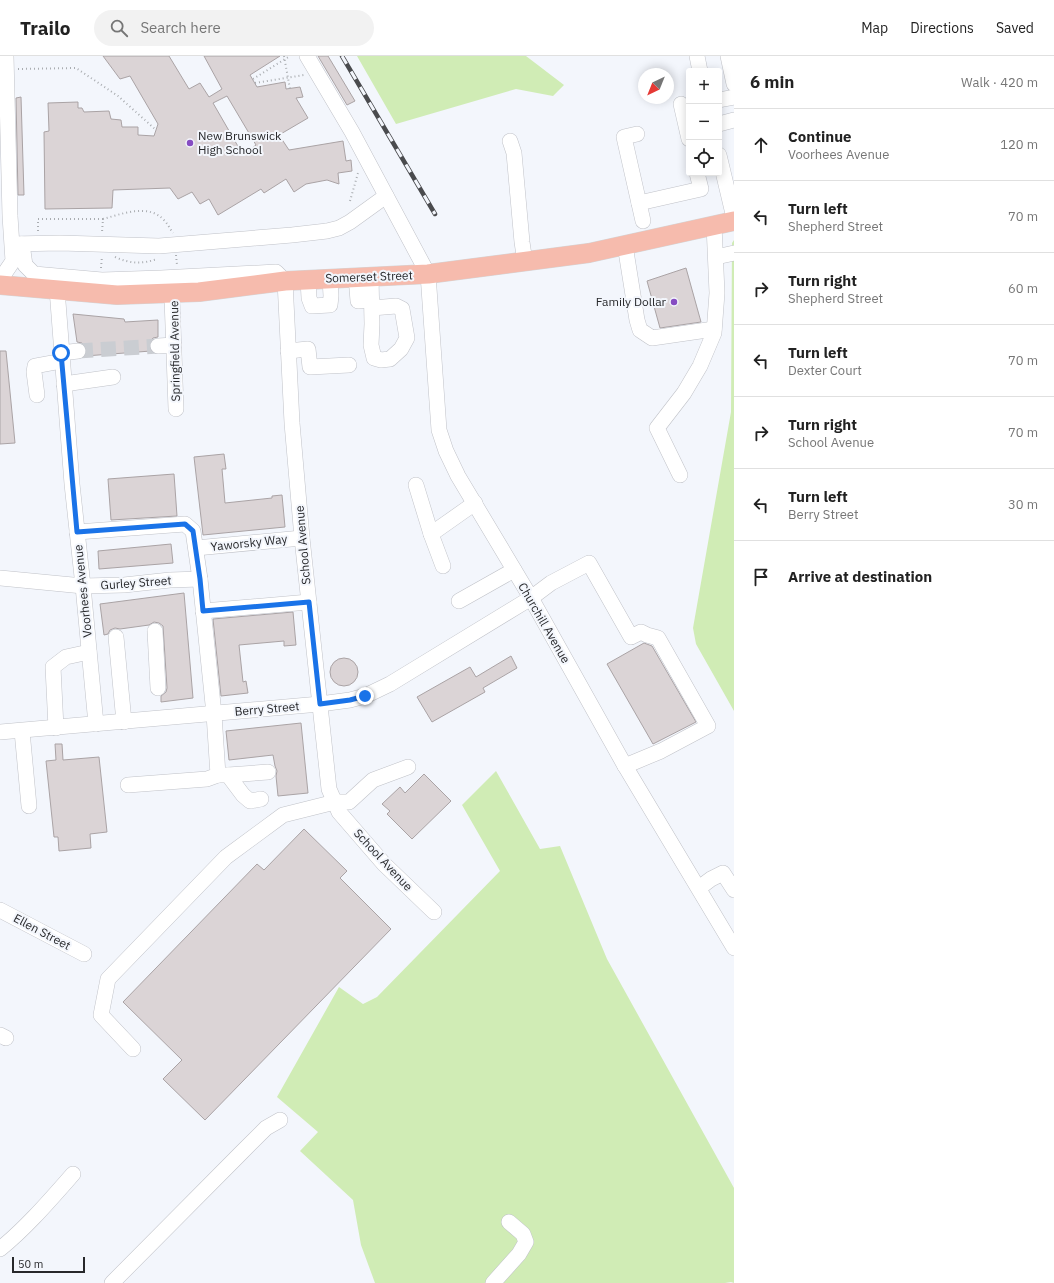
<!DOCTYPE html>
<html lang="en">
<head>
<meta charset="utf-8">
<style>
  :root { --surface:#fff; --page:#f2f2f2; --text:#222; --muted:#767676; --line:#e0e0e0 }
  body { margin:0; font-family:"IBM Plex Sans",sans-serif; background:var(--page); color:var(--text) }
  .controls { position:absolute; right:12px; top:12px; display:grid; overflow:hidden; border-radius:4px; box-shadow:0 2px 10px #0003 }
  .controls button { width:36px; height:36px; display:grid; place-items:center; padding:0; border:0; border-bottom:1px solid var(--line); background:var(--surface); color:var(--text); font:20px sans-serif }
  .compass { position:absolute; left:638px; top:12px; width:36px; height:36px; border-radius:50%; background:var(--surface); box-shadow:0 2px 10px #0003; rotate:223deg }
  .scale { position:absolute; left:12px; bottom:10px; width:73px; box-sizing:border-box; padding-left:4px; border:2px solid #27282b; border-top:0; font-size:11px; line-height:14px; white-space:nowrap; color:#27282b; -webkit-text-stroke:3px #f3f6fc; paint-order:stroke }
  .stop { position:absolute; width:12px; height:12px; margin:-9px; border:3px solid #1a73e8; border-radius:50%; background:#fff }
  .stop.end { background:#1a73e8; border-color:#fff; box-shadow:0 1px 4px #0008 }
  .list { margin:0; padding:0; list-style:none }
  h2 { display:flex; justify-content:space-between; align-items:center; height:52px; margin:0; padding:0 16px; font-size:17px }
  h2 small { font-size:13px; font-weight:400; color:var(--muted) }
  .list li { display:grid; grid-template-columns:26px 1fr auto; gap:12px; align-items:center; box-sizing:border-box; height:72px; padding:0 16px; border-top:1px solid var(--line) }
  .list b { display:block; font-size:15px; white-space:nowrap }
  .list p { margin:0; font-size:13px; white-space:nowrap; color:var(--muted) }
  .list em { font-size:13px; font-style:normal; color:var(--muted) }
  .icon { flex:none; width:22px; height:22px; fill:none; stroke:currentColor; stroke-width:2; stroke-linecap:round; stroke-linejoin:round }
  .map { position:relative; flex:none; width:734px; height:1227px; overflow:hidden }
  header { display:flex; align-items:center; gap:24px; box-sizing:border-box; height:56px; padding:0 20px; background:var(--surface); border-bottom:1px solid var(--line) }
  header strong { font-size:19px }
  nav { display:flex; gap:22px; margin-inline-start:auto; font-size:14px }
  .search { width:280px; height:36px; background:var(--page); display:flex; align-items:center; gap:10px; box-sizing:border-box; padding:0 14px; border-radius:22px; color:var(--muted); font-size:15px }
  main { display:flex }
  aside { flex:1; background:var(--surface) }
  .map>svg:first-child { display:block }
  .green { fill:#d0ecb5 }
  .building { fill:#dbd4d6; stroke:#aaa3a5; fill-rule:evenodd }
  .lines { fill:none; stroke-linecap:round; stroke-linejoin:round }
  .minor-tunnel { stroke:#cacdd2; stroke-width:15; stroke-dasharray:15 8; stroke-linecap:butt }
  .minor-casing { stroke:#c0c2c8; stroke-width:16 }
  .major-casing { stroke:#d4d4d5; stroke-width:20 }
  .path { stroke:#aaadb1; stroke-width:2; stroke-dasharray:1 3; stroke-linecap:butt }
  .minor { stroke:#fff; stroke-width:15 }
  .major { stroke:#f6bbad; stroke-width:19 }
  .rail-casing { stroke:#4a4b4e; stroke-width:4.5 }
  .rail { stroke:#f3f6fc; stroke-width:3; stroke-dasharray:9; stroke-linecap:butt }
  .route { stroke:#1a73e8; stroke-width:5 }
  .poi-dot { fill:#864cc2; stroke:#f3f6fc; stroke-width:1.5 }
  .labels { text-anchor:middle; stroke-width:4; stroke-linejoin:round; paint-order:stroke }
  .poi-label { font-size:12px; fill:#27282b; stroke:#f3f6fc; text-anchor:start }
  .street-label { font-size:12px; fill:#27282b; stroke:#f3f6fc }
</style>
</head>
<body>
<header>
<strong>Trailo</strong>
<div class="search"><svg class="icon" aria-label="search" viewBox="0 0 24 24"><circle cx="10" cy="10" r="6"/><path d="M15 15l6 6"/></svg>Search here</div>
<nav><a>Map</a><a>Directions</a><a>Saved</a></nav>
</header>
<main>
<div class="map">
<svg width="734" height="1227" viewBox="0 0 734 1227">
  <rect width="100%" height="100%" fill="#f3f6fc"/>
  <g class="green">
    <polygon points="357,0 526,0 564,29 553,40 516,33 396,68"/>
    <polygon points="734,184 734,655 696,588 693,572 731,356 732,187"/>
    <polygon points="496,715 540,793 560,790 607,903 734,1132 734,1227 731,1226 725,1227 375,1227 361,1189 353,1144 300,1095 318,1076 277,1041 339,931 363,948 377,941 500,815 462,749"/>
  </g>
  <g class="building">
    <path d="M103,0H169L189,33L200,27L209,41L222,33L204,0H280L250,19L257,31L285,26L286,33L300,31L303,41L296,42L308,62L279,79L289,94L343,85L346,105L351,104L352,115L338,117L339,128L327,124L306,128L294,136L286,123L264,137L261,133L218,159L209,143L200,148L192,136L178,143L170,132L113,134L112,152L45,153L44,76L49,75L48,47L78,46V52H82L84,56L109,55L111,63L121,64L122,71H138V79L154,80L158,68L130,20L120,23ZM227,40L256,89L243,99L213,47Z"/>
    <polygon points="318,0 328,0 355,45 347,49"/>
    <polygon points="21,41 24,139 18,139 16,42"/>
    <polygon points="686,212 701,266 660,272 647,225"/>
    <polygon points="73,258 124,263 125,266 158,264 158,281 153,282 150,286 149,290 151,295 85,300 87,294 85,290 82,287 77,286"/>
    <polygon points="0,295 6,295 15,387 0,388"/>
    <polygon points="224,398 226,413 222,413 225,447 272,442 272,440 282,439 285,471 203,479 194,401"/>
    <polygon points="174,418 177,460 111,464 108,423"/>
    <polygon points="171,488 173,507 99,513 98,495"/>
    <polygon points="184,537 193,642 161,646 161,640 166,636 167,632 163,570 159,567 154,566 149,569 120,573 115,572 110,574 108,578 104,579 100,548"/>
    <polygon points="293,556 296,589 284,590 284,585 239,589 243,626 246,625 248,637 221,640 213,563"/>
    <polygon points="644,587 652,590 696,666 653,688 607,608"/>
    <polygon points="511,600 517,612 483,632 485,636 432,666 417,641 470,611 476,621"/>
    <circle cx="344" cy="616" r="14"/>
    <polygon points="301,667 308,737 278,740 276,720 277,715 275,710 273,699 229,704 226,675"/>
    <polygon points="55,688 62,688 63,704 99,701 107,776 90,778 91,792 59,795 58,781 54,781 46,705 56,704"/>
    <polygon points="424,718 451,745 412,783 387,758 390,755 382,748 400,731 405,737"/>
    <polygon points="304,773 347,815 340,822 391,873 205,1064 163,1023 182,1004 123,946 257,808 264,814"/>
  </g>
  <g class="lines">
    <polyline class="minor-tunnel" points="78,295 158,290"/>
    <g class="minor-casing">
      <g id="minor">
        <polyline points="307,0 352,76 428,218 439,374 446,395 458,420 531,542 625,710 734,892"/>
        <polyline points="697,0 700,15"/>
        <polyline points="728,0 734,28"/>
        <polyline points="719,44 734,41"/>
        <polyline points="681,48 689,83"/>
        <polyline points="719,68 734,64"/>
        <polyline points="637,78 624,81 643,165"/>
        <polyline points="510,85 514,97 522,186 525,206"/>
        <polyline points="719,99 734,162"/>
        <polyline points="639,147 701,133 697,117"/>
        <polyline points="13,188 60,187 159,190 292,179 327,175 339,172 350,166 386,140"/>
        <polyline points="22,188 25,209 34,218 102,224 161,222 276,216 285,225 292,367 302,482 329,733 339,756 384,808 434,856"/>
        <polyline points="625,189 637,264 640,274 652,282 714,273"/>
        <polyline points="716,201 734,197"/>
        <polyline points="371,220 372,268 371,289 374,302 381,304 390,303 401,293 407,282 402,253 396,250 372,252"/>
        <polyline points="356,221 358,245 372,244"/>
        <polyline points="308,223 309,242 312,250 330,249 331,240 330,222"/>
        <polyline points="0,224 13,205 10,160 6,0"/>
        <polyline points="57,233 72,428 83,530 96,668"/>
        <polyline points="174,238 172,242 176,353"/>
        <polyline points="158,290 174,289"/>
        <polyline points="288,295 308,293 310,311 349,309"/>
        <polyline points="61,297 78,295"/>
        <polyline points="64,328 113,321"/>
        <polyline points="37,339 34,316 35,310 62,305"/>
        <polyline points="680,419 657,372 684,337 700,310 714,277 717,237 714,169"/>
        <polyline points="416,429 431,478 443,510"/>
        <polyline points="77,476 185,468 193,475 200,523 214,658 218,719 207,723 128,729"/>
        <polyline points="431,478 475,447"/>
        <polyline points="196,492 302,482"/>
        <polyline points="0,522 83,530 124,529 170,524 200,523"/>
        <polyline points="459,545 514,514"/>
        <polyline points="203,555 309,546"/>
        <polyline points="155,575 158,632"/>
        <polyline points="116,581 124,666"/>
        <polyline points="56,672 53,611 66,601 89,596"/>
        <polyline points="22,675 29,750"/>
        <polyline points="0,676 320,648 350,644 365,640 390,628 531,542 551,527 589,507 631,581 641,576 647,579 658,582 708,670 661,695 625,710"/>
        <polyline points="218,719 228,719 243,739 250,745 261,743"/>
        <polyline points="228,719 268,716"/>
        <polyline points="699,832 711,823 723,817 734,834"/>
        <polyline points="0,854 84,898"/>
        <polyline points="0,979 6,982"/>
        <polyline points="133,993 101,959 108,923 226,801 283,759 335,746 349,746 373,724 408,711"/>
        <path d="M0,1193C27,1171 50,1144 73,1118"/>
        <polyline points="112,1227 241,1097 266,1072 280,1064"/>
        <polyline points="493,1227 519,1198 526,1186 523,1178 509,1166"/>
      </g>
    </g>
    <g class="major-casing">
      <polyline id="major" points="0,229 117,239 199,236 285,225 428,218 589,197 734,165"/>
    </g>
    <g class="path">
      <polyline points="284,0 290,33"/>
      <polyline points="18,13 76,12 118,40 156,74"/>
      <polyline points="253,23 290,0"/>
      <polyline points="255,27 304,19"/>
      <polyline points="350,145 358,117"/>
      <path d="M103,163C122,158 148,147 164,164C168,168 170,173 173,177"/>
      <polyline points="38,175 38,163 103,163 102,176"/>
      <polyline points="176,199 177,209"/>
      <path d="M115,201C130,208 143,208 157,203"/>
      <polyline points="101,212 102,200"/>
    </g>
    <use href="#minor" class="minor"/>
    <use href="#major" class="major"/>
    <g class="rail-casing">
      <polyline id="rail" points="342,0 435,158"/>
    </g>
    <use href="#rail" class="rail"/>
  </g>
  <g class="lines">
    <polyline class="route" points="61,297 77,476 185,468 193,475 200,523 203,555 309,546 320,648 350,644 365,640"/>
  </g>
  <g class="poi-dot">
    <circle cx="190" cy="87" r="4"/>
    <circle cx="674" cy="246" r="4"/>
  </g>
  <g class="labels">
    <g class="poi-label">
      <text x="198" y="84">New Brunswick<tspan x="198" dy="14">High School</tspan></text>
      <text x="666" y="250" text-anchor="end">Family Dollar</text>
    </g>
    <g class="street-label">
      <text transform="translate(369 221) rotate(-2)" y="4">Somerset Street</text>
      <text transform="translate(175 295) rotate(-91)" y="4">Springfield Avenue</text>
      <text transform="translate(249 487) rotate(-6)" y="4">Yaworsky Way</text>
      <text transform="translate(303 489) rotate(-95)" y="4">School Avenue</text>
      <text transform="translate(136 527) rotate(-4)" y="4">Gurley Street</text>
      <text transform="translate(83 535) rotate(-96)" y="4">Voorhees Avenue</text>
      <text transform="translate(544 567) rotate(60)" y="4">Churchill Avenue</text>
      <text transform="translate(267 653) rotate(-5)" y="4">Berry Street</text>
      <text transform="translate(383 804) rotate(47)" y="4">School Avenue</text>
      <text transform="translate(42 876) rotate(28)" y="4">Ellen Street</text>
    </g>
  </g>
</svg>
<div class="controls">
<button>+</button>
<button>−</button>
<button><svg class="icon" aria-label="locate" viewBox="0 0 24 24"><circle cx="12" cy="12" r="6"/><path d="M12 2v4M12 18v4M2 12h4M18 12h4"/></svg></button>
</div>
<svg class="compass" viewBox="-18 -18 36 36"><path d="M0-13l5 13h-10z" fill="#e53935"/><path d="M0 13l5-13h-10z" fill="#767676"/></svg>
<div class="scale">50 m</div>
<div class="stop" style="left:61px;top:297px"></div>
<div class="stop end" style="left:365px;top:640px"></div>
</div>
<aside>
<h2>6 min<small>Walk · 420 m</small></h2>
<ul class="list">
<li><svg class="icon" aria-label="ahead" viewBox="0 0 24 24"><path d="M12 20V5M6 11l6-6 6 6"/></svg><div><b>Continue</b><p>Voorhees Avenue</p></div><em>120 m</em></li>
<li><svg class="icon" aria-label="left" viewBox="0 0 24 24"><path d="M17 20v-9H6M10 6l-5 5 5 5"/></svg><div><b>Turn left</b><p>Shepherd Street</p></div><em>70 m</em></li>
<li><svg class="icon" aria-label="right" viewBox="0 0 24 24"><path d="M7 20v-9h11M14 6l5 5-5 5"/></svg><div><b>Turn right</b><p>Shepherd Street</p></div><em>60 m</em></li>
<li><svg class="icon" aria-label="left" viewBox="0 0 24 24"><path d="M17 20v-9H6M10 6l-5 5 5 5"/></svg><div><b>Turn left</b><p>Dexter Court</p></div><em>70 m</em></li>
<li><svg class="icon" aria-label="right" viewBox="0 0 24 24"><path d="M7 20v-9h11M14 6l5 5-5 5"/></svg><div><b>Turn right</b><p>School Avenue</p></div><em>70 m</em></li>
<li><svg class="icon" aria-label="left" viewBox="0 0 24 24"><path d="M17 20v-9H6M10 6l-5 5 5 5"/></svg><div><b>Turn left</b><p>Berry Street</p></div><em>30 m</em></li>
<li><svg class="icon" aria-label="arrive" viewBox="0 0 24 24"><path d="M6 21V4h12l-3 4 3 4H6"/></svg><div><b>Arrive at destination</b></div></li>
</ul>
</aside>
</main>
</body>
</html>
